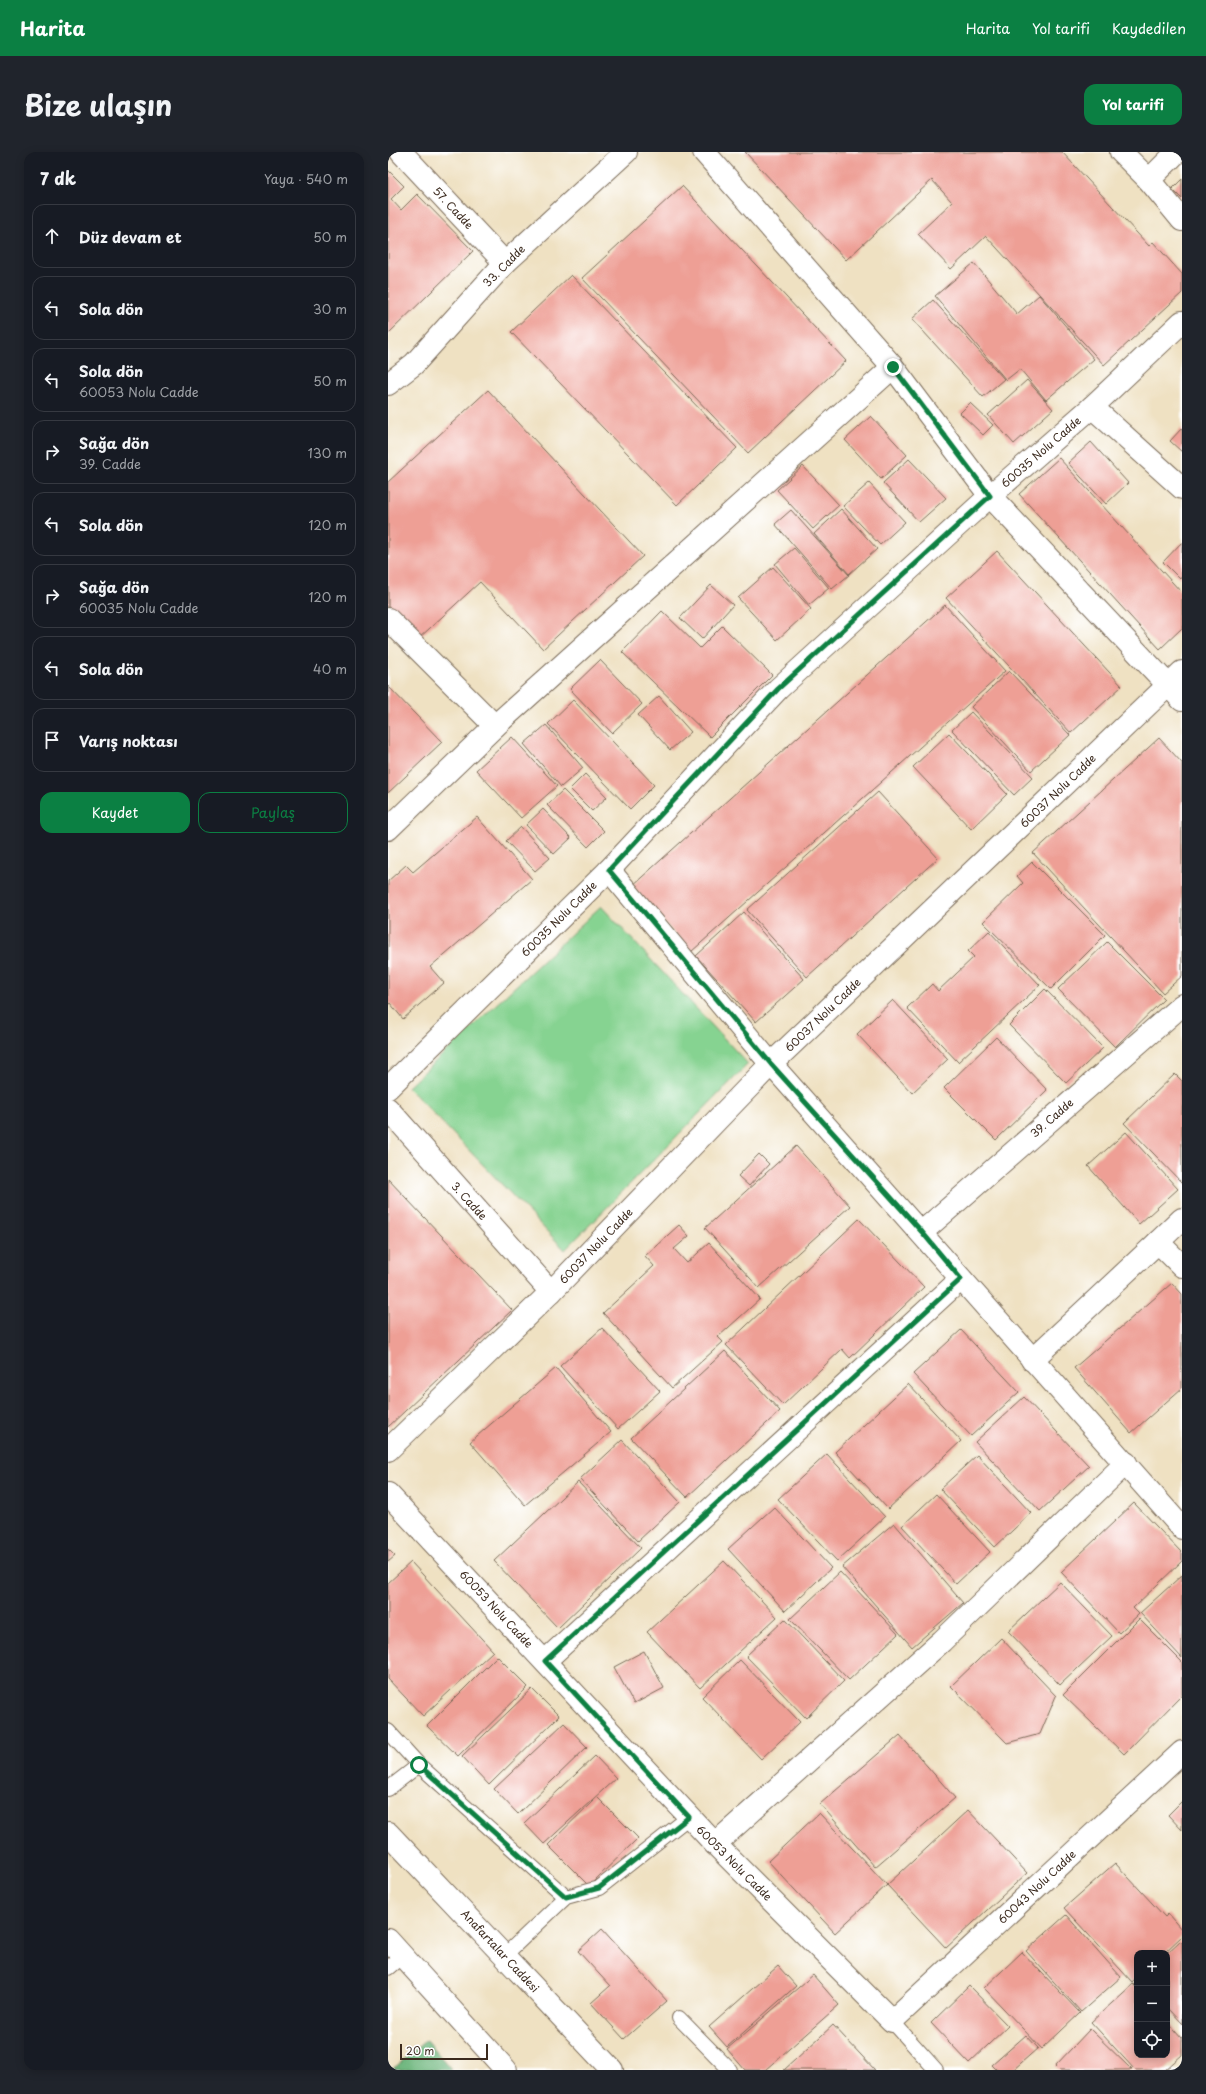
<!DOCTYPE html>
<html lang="tr">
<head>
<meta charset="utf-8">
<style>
  :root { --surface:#171b24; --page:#20242c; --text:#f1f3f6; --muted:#9ea1a6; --line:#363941; --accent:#0b8043 }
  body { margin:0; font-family:"Playpen Sans",sans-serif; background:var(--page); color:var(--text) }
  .controls { position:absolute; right:12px; bottom:12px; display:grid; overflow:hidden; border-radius:8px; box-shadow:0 2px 10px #0003 }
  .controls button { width:36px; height:36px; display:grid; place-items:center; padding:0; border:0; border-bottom:1px solid var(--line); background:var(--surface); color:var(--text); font:20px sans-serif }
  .scale { position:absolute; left:12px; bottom:10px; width:88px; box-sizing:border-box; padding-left:4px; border:2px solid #3b2a1e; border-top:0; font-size:11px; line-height:14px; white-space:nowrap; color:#3b2a1e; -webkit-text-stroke:3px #fff; paint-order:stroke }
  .stop { position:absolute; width:12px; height:12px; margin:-9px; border:3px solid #0b8043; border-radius:50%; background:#fff }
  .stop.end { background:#0b8043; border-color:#fff; box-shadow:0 1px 4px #0008 }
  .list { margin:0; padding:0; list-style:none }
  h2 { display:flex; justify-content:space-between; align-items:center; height:52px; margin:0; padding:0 16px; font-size:17px }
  h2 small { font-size:13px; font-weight:400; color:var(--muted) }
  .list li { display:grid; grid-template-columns:26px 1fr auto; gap:12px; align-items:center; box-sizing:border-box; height:64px; margin:0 8px 8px; padding:0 8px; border:1px solid var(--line); border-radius:12px }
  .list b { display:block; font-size:15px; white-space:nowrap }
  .list p { margin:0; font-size:13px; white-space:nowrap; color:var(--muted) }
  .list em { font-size:13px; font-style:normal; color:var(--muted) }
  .actions { display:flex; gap:8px; padding:12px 16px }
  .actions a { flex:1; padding:9px 0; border:1px solid var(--accent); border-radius:12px; text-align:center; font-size:14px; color:var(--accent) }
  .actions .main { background:var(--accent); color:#fff }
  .icon { flex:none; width:22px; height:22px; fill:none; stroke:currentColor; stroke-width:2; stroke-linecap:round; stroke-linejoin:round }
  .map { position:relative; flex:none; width:794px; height:1918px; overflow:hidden; border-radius:12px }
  header { display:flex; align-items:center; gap:24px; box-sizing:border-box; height:56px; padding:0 20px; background:var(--accent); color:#fff }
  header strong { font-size:19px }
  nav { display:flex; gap:22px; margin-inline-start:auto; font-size:14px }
  .intro { display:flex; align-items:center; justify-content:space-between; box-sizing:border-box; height:96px; padding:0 24px }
  h1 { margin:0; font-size:28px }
  .button { padding:10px 18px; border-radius:12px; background:var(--accent); color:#fff; font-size:14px; font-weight:700 }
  main { display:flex; gap:24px; padding:0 24px }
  aside { flex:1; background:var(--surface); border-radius:12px; box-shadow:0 2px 10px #0003 }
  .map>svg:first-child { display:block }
  .green { fill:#86d391; stroke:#607e58 }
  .forest { fill:#6cb57b; stroke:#54704c }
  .building { fill:#ee9f95 }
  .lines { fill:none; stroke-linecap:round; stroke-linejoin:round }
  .service-casing { stroke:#7a6a57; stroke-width:16 }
  .minor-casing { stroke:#7a6a57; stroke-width:24 }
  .primary-casing { stroke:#7a6a57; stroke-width:24 }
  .service { stroke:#fff; stroke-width:14 }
  .minor { stroke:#fff; stroke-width:22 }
  .primary { stroke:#fff; stroke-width:22 }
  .route { stroke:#0b8043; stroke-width:5 }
  .labels { text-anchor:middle; stroke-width:3; stroke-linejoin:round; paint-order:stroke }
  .street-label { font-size:11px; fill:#3b2a1e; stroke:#fff }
</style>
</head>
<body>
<header>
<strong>Harita</strong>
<nav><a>Harita</a><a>Yol tarifi</a><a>Kaydedilen</a></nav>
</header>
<div class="intro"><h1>Bize ulaşın</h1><a class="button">Yol tarifi</a></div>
<main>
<aside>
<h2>7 dk<small>Yaya · 540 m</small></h2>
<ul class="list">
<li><svg class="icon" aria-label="ahead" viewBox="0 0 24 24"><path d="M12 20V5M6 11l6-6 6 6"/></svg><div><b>Düz devam et</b></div><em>50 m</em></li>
<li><svg class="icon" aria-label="left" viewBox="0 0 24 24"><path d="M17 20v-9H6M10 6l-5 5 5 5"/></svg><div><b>Sola dön</b></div><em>30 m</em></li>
<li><svg class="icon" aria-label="left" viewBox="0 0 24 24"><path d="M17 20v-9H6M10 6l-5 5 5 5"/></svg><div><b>Sola dön</b><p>60053 Nolu Cadde</p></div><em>50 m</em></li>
<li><svg class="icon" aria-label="right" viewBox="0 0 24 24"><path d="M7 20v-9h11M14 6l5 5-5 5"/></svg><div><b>Sağa dön</b><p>39. Cadde</p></div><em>130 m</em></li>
<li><svg class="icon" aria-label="left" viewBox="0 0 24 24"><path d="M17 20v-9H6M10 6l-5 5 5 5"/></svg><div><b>Sola dön</b></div><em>120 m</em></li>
<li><svg class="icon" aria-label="right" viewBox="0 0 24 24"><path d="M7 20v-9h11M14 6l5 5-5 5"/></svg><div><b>Sağa dön</b><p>60035 Nolu Cadde</p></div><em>120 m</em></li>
<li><svg class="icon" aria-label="left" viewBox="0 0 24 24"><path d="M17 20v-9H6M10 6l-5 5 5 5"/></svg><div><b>Sola dön</b></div><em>40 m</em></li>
<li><svg class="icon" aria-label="arrive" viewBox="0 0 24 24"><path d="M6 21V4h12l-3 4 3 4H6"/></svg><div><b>Varış noktası</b></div></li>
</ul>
<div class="actions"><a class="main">Kaydet</a><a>Paylaş</a></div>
</aside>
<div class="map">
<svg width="794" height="1918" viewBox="0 0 794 1918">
  <rect width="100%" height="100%" fill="#fff"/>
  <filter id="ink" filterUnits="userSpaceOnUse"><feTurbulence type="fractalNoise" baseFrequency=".025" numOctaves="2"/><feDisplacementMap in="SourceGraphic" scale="8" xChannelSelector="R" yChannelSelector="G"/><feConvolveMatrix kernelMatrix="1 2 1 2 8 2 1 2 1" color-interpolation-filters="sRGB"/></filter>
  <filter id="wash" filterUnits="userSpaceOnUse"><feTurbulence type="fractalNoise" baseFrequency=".012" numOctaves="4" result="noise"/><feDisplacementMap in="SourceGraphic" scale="16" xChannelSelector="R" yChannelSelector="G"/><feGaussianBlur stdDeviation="0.9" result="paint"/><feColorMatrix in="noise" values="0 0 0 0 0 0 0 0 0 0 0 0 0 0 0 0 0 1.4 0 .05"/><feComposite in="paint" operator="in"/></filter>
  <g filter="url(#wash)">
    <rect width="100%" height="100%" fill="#efe1c2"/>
    <polygon class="green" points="213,754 360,912 177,1098 20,935"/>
    <polygon class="forest" points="38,1888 64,1918 4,1918"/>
    <g id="blocks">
      <g class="building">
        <polygon points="357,0 674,0 761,94 765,90 794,122 794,141 716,213 598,84 563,117 530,82 564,50 544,28 458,108"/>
        <polygon points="0,18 16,34 3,47 13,58 29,42 85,99 0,182"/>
        <polygon points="794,27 794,47 784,37"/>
        <polygon points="294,34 458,209 360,301 194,126"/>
        <polygon points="586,111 629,162 651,143 706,207 658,248 632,217 618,228 547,144"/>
        <polygon points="183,123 349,296 289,353 123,180"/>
        <polygon points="545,148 616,227 595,245 524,167"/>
        <polygon points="639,228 665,257 626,292 600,263"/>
        <polygon points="100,238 255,404 155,497 92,430 30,487 0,455 0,330"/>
        <polygon points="582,251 605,273 595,283 572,261"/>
        <polygon points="483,264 519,303 493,327 457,288"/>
        <polygon points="794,276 794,300 782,289"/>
        <polygon points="703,290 740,331 718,352 680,311"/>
        <polygon points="671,306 794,441 794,476 772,497 631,342"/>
        <polygon points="521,307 558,346 531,370 495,331"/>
        <polygon points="415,314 451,353 425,377 389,338"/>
        <polygon points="481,331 517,370 492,393 455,354"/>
        <polygon points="453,357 489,397 461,422 426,382"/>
        <polygon points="403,358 461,423 444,437 387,372"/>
        <polygon points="794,390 794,424 792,427 775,410"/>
        <polygon points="406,396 441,436 421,453 387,412"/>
        <polygon points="609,399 734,534 683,581 558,446"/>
        <polygon points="385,415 423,457 389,488 350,446"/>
        <polygon points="323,433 345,453 314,487 292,466"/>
        <polygon points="557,453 617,519 303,800 244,734"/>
        <polygon points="274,459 312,496 334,474 384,523 322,585 234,500"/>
        <polygon points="212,508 254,552 224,581 182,537"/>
        <polygon points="621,519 682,583 643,619 583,555"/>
        <polygon points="0,534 54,590 0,641"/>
        <polygon points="271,544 303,580 282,598 250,563"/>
        <polygon points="185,548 266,633 242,657 160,572"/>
        <polygon points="583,560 645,625 626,643 564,578"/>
        <polygon points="158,573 195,616 173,635 136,592"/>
        <polygon points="561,581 619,642 583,677 525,615"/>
        <polygon points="124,585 169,634 133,666 88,618"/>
        <polygon points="771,586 794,611 794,824 775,841 645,701"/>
        <polygon points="197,622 219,645 204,659 182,637"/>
        <polygon points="175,638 216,679 200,695 159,653"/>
        <polygon points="490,640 550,706 419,825 359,758"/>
        <polygon points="155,657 183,686 166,702 138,673"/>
        <polygon points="89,665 144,727 42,815 56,831 15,867 2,851 0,853 0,729 18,713 25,720"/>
        <polygon points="133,675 162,706 147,719 118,689"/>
        <polygon points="644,710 717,783 663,837 595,770 635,731 629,724"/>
        <polygon points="356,760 416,827 368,870 308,804"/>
        <polygon points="601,779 652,833 570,910 519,856 544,832 550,839 586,805 580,799"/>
        <polygon points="719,790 776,847 727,895 670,837"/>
        <polygon points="657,837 715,896 678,931 621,873"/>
        <polygon points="505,848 560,907 524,941 469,882"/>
        <polygon points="608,885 659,938 608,988 556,936"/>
        <polygon points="787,922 794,929 794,1031 736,971"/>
        <polygon points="738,980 790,1037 751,1072 700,1014"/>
        <polygon points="408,994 462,1054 371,1136 317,1076"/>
        <polygon points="371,1002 381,1012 361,1034 350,1024"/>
        <polygon points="0,1027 124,1158 0,1275"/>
        <polygon points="471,1067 536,1135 462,1206 454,1197 395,1253 338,1193"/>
        <polygon points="291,1073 301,1084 286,1097 299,1111 321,1091 372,1147 330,1185 335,1190 284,1236 215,1161 266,1114 257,1104"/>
        <polygon points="784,1131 794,1142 794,1236 743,1281 686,1216"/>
        <polygon points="214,1176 272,1239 230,1277 172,1214"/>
        <polygon points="573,1178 631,1240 583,1284 525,1222"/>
        <polygon points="337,1199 392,1259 299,1345 243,1286"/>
        <polygon points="168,1216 223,1280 137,1353 82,1290"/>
        <polygon points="520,1232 573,1289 500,1357 447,1300"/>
        <polygon points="636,1245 701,1314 652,1359 587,1290"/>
        <polygon points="234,1288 292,1350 250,1389 192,1327"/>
        <polygon points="439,1302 497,1365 449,1409 390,1347"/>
        <polygon points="589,1303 643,1361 607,1395 552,1337"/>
        <polygon points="190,1330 253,1396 170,1476 106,1409"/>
        <polygon points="548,1342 602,1400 568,1432 514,1374"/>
        <polygon points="746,1351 794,1401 794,1409 745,1456 751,1462 731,1481 673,1420"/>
        <polygon points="386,1355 443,1416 397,1459 340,1397"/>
        <polygon points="506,1371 575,1451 524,1495 454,1415"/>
        <polygon points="0,1397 7,1404 0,1410"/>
        <polygon points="336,1409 389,1465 312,1536 259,1480"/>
        <polygon points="23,1410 105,1499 35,1564 0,1527 0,1431"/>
        <polygon points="452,1420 510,1482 461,1528 402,1467"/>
        <polygon points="794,1423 794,1506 752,1461"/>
        <polygon points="672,1430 724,1484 672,1533 620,1479"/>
        <polygon points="397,1467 456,1529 418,1566 358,1504"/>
        <polygon points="751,1467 794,1510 794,1543 736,1602 675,1543"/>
        <polygon points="613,1486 668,1544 652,1582 619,1591 563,1534"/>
        <polygon points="256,1499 276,1536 246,1552 226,1515"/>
        <polygon points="109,1504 140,1535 70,1604 39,1574"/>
        <polygon points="352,1508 412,1570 373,1607 314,1545"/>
        <polygon points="144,1537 171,1564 101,1633 74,1604"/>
        <polygon points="176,1571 199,1595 130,1662 106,1637"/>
        <polygon points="512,1583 567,1646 487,1715 432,1652"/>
        <polygon points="207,1604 228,1626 156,1692 136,1671"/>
        <polygon points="209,1645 250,1686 201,1734 160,1693"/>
        <polygon points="794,1649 794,1678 780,1663"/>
        <polygon points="580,1658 639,1721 558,1796 499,1733"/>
        <polygon points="431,1661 499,1733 447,1781 380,1709"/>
        <polygon points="727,1711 777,1765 780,1762 794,1778 794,1784 776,1801 749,1801 749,1825 744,1830 676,1756"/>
        <polygon points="678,1763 733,1825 693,1860 638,1799"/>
        <polygon points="214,1777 279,1849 236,1887 203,1851 222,1834 190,1799"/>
        <polygon points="792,1789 794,1791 794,1872 779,1856 779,1801"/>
        <polygon points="634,1800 692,1861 654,1897 596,1836"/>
        <polygon points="390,1814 408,1834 339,1895 321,1875"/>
        <polygon points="425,1823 451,1853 377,1918 357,1918 339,1897"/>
        <polygon points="745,1832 749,1836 749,1903 779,1903 779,1869 794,1886 794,1903 777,1918 747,1918 703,1870"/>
        <polygon points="581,1834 620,1874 581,1911 543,1871"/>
        <polygon points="445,1873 487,1918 396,1918"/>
        <polygon points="702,1877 744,1918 671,1918 667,1914"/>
        <polygon points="638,1883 650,1896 625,1918 609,1918 604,1913"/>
      </g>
    </g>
  </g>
  <g filter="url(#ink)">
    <use href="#blocks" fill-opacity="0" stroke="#7a6a57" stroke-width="1"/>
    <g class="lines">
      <g class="service-casing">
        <g id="service">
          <polyline points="0,1579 31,1613 178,1745"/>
          <polyline points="0,1637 31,1613"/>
          <polyline points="116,1804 178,1745 211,1736 301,1665"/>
          <polyline points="0,1816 14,1804"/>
          <polyline points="291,1866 342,1918"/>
          <polyline points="504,1869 548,1918"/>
        </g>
      </g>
      <g class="minor-casing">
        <g id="minor">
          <polyline points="13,0 117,111"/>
          <polyline points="316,0 505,215 602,344 794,548"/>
          <polyline points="733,0 761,28 794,68"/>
          <polyline points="761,28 789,0"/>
          <polyline points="0,232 26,212 117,111 238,0"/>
          <polyline points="704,255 794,336"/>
          <polyline points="0,467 107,574"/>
          <polyline points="0,677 107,574 505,215"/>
          <polyline points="221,718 383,912 794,1376"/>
          <polyline points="0,936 221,718 390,537 602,344 704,255 794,170"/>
          <polyline points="0,957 163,1140"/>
          <polyline points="534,1080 794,853"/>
          <polyline points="770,1090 794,1067"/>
          <polyline points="644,1208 770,1090 794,1114"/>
          <polyline points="0,1298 163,1140 383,912 794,520"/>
          <polyline points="0,1342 327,1692 504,1869 794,1600"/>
          <polyline points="157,1509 573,1127"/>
          <polyline points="327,1692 554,1489 738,1311"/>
        </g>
      </g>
      <g class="primary-casing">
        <g id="primary">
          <polyline points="0,1681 224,1918"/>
          <polyline points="0,1788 118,1918"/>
        </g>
      </g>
      <use href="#service" class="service"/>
      <use href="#minor" class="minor"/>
      <use href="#primary" class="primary"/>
    </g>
  </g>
  <g class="lines" filter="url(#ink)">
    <polyline class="route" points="31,1613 178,1745 211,1736 301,1665 157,1509 573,1127 534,1080 383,912 221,718 390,537 602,344 505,215"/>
  </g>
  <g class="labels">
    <g class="street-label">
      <text transform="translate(65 56) rotate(47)" y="4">57. Cadde</text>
      <text transform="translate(116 114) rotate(-45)" y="4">33. Cadde</text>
      <text transform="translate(653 300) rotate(-41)" y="4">60035 Nolu Cadde</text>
      <text transform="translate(670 639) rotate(-44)" y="4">60037 Nolu Cadde</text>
      <text transform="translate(171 767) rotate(-45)" y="4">60035 Nolu Cadde</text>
      <text transform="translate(435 863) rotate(-44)" y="4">60037 Nolu Cadde</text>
      <text transform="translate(664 966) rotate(-41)" y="4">39. Cadde</text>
      <text transform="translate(81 1049) rotate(48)" y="4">3. Cadde</text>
      <text transform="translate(208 1094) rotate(-46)" y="4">60037 Nolu Cadde</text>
      <text transform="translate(108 1457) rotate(47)" y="4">60053 Nolu Cadde</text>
      <text transform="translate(346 1711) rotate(45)" y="4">60053 Nolu Cadde</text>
      <text transform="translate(649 1735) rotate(-43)" y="4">60043 Nolu Cadde</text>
      <text transform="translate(112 1799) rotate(47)" y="4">Anafartalar Caddesi</text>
    </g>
  </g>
</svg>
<div class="controls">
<button>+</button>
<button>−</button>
<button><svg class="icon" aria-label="locate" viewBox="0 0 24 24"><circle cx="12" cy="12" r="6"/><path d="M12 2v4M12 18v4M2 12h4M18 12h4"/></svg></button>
</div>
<div class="scale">20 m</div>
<div class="stop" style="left:31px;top:1613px"></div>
<div class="stop end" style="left:505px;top:215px"></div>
</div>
</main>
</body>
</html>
